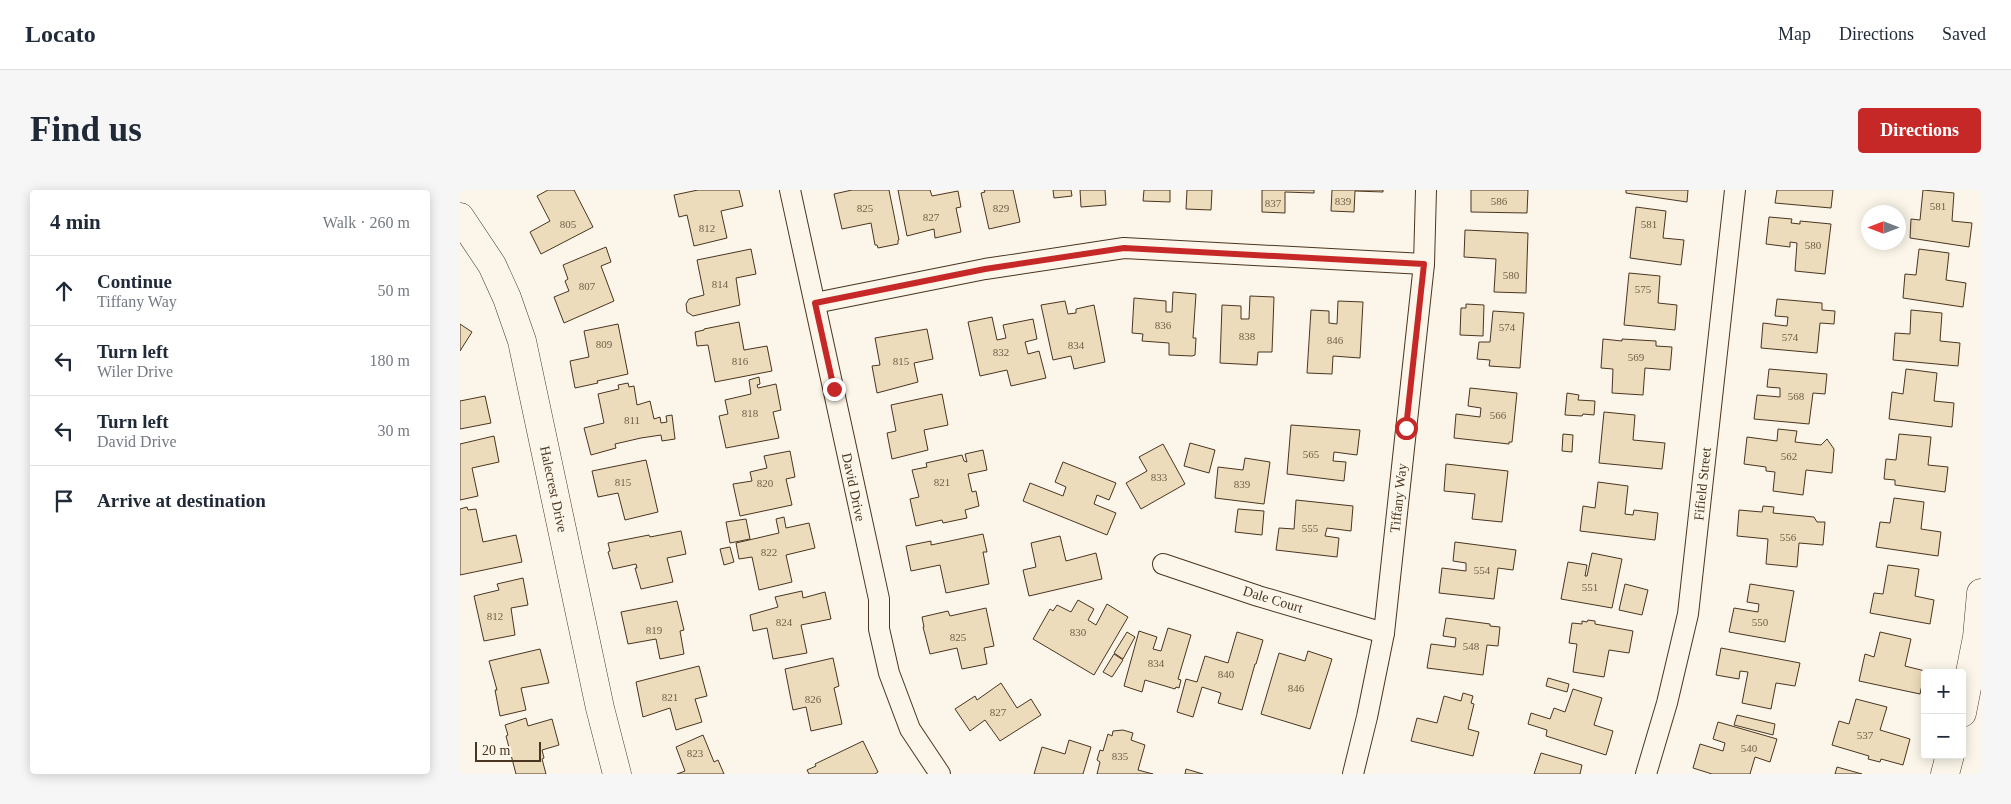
<!DOCTYPE html>
<html lang="en">
<head>
<meta charset="utf-8">
<style>
  :root { --surface:#fff; --page:#f6f6f7; --text:#1f2937; --muted:#747a83; --line:#e0e1e3; --accent:#c62828 }
  body { margin:0; font-family:"Times New Roman",serif; background:var(--page); color:var(--text) }
  .controls { position:absolute; right:15px; bottom:15px; display:grid; overflow:hidden; border-radius:5px; box-shadow:0 2px 12px #0003 }
  .controls button { width:45px; height:45px; display:grid; place-items:center; padding:0; border:0; border-bottom:1px solid var(--line); background:var(--surface); color:var(--text); font:25px sans-serif }
  .compass { position:absolute; left:1401px; top:15px; width:45px; height:45px; border-radius:50%; background:var(--surface); box-shadow:0 2px 12px #0003; rotate:270deg }
  .scale { position:absolute; left:15px; bottom:12px; width:66px; box-sizing:border-box; padding-left:5px; border:2px solid #4a3520; border-top:0; font-size:14px; line-height:18px; white-space:nowrap; color:#4a3520; -webkit-text-stroke:4px #fbf6e9; paint-order:stroke }
  .stop { position:absolute; width:15px; height:15px; margin:-11px; border:4px solid #c62828; border-radius:50%; background:#fff }
  .stop.end { background:#c62828; border-color:#fff; box-shadow:0 1px 5px #0008 }
  .list { margin:0; padding:0; list-style:none }
  h2 { display:flex; justify-content:space-between; align-items:center; height:65px; margin:0; padding:0 20px; font-size:21px }
  h2 small { font-size:16px; font-weight:400; color:var(--muted) }
  .list li { display:grid; grid-template-columns:32px 1fr auto; gap:15px; align-items:center; box-sizing:border-box; height:70px; padding:0 20px; border-top:1px solid var(--line) }
  .list b { display:block; font-size:19px; white-space:nowrap }
  .list p { margin:0; font-size:16px; white-space:nowrap; color:var(--muted) }
  .list em { font-size:16px; font-style:normal; color:var(--muted) }
  .icon { flex:none; width:28px; height:28px; fill:none; stroke:currentColor; stroke-width:2; stroke-linecap:round; stroke-linejoin:round }
  .map { position:relative; flex:none; width:1521px; height:584px; overflow:hidden; border-radius:5px }
  header { display:flex; align-items:center; gap:30px; box-sizing:border-box; height:70px; padding:0 25px; background:var(--surface); border-bottom:1px solid var(--line) }
  header strong { font-size:24px }
  nav { display:flex; gap:28px; margin-inline-start:auto; font-size:18px }
  .intro { display:flex; align-items:center; justify-content:space-between; box-sizing:border-box; height:120px; padding:0 30px }
  h1 { margin:0; font-size:35px }
  .button { padding:12px 22px; border-radius:5px; background:var(--accent); color:#fff; font-size:18px; font-weight:700 }
  main { display:flex; gap:30px; padding:0 30px }
  aside { flex:1; background:var(--surface); border-radius:5px; box-shadow:0 2px 12px #0003 }
  .map>svg:first-child { display:block }
  .building { fill:#ecdcbc; stroke:#4a3520 }
  .lines { fill:none; stroke-linecap:round; stroke-linejoin:round }
  .street-casing { stroke:#4a3520; stroke-width:22 }
  .secondary-casing { stroke:#4a3520; stroke-width:29 }
  .street { stroke:#fbf6e9; stroke-width:20 }
  .secondary { stroke:#fbf6e9; stroke-width:28 }
  .route { stroke:#c62828; stroke-width:6 }
  .labels { text-anchor:middle; stroke-width:4; stroke-linejoin:round; paint-order:stroke }
  .number-label { font-size:11px; fill:#725f47 }
  .street-label { font-size:14px; fill:#4a3520; stroke:#fbf6e9 }
</style>
</head>
<body>
<header>
<strong>Locato</strong>
<nav><a>Map</a><a>Directions</a><a>Saved</a></nav>
</header>
<div class="intro"><h1>Find us</h1><a class="button">Directions</a></div>
<main>
<aside>
<h2>4 min<small>Walk · 260 m</small></h2>
<ul class="list">
<li><svg class="icon" aria-label="ahead" viewBox="0 0 24 24"><path d="M12 20V5M6 11l6-6 6 6"/></svg><div><b>Continue</b><p>Tiffany Way</p></div><em>50 m</em></li>
<li><svg class="icon" aria-label="left" viewBox="0 0 24 24"><path d="M17 20v-9H6M10 6l-5 5 5 5"/></svg><div><b>Turn left</b><p>Wiler Drive</p></div><em>180 m</em></li>
<li><svg class="icon" aria-label="left" viewBox="0 0 24 24"><path d="M17 20v-9H6M10 6l-5 5 5 5"/></svg><div><b>Turn left</b><p>David Drive</p></div><em>30 m</em></li>
<li><svg class="icon" aria-label="arrive" viewBox="0 0 24 24"><path d="M6 21V4h12l-3 4 3 4H6"/></svg><div><b>Arrive at destination</b></div></li>
</ul>
</aside>
<div class="map">
<svg width="1521" height="584" viewBox="0 0 1521 584">
  <rect width="100%" height="100%" fill="#fbf6e9"/>
  <g class="building">
    <polygon points="88,0 114,0 133,37 81,64 70,42 90,31 77,6"/>
    <polygon points="238,0 279,0 283,16 261,21 267,48 234,56 227,25 219,27 214,5"/>
    <polygon points="392,0 429,0 439,50 438,50 438,54 418,58 417,55 415,55 411,33 382,39 374,4"/>
    <polygon points="438,0 470,0 472,6 498,1 501,17 496,18 501,42 475,48 474,39 447,46"/>
    <polygon points="524,0 553,0 560,32 529,39 521,3 525,2"/>
    <polygon points="593,0 611,0 612,6 594,8"/>
    <polygon points="620,0 645,0 646,15 621,17"/>
    <polygon points="684,0 710,0 710,12 683,11"/>
    <polygon points="727,0 752,0 751,20 726,19"/>
    <polygon points="802,0 854,0 854,3 825,2 825,23 802,22"/>
    <polygon points="872,0 923,0 923,2 895,1 894,22 871,21"/>
    <polygon points="1011,0 1068,0 1067,23 1011,22"/>
    <polygon points="1166,0 1228,0 1227,12 1166,3"/>
    <polygon points="1317,0 1373,0 1371,18 1315,13"/>
    <polygon points="1463,0 1494,3 1492,31 1512,33 1509,57 1450,48 1451,29 1460,30"/>
    <polygon points="1176,17 1206,21 1203,48 1224,50 1221,75 1170,68"/>
    <polygon points="1309,27 1332,29 1331,33 1340,34 1340,31 1371,34 1365,84 1335,81 1337,53 1330,52 1330,57 1306,54"/>
    <polygon points="1005,40 1068,43 1066,103 1034,102 1036,69 1004,67"/>
    <polygon points="146,57 151,72 141,76 154,111 104,133 94,107 109,101 105,91 108,89 103,75"/>
    <polygon points="291,59 296,84 276,88 280,115 233,126 227,122 226,114 229,109 244,105 237,70"/>
    <polygon points="1459,59 1489,63 1486,90 1506,93 1503,117 1443,108 1445,84 1456,85"/>
    <polygon points="1169,83 1200,86 1198,113 1217,115 1215,140 1164,135"/>
    <polygon points="713,102 736,104 733,148 736,148 735,165 732,166 709,165 709,153 682,151 683,144 672,143 674,108 706,111 706,122 712,122"/>
    <polygon points="790,106 814,107 812,162 798,162 797,175 760,173 762,115 781,116 781,129 789,129"/>
    <polygon points="1317,109 1362,113 1362,120 1375,121 1374,134 1360,133 1357,163 1301,158 1303,133 1327,136 1328,127 1315,126"/>
    <polygon points="605,111 608,124 616,123 616,119 634,115 645,172 614,179 611,166 593,170 581,115"/>
    <polygon points="878,111 903,112 900,168 873,166 872,184 847,183 851,120 869,121 869,133 877,134"/>
    <polygon points="1006,114 1024,115 1023,146 1000,145 1001,118 1006,118"/>
    <polygon points="1451,120 1482,123 1480,151 1500,153 1498,176 1433,170 1435,143 1450,144"/>
    <polygon points="1033,121 1064,123 1060,178 1029,176 1030,170 1017,169 1019,152 1030,152"/>
    <polygon points="532,127 537,150 546,148 543,135 573,129 577,149 565,152 568,164 579,161 586,188 551,196 547,180 520,186 508,132"/>
    <polygon points="279,132 284,160 307,156 312,181 255,192 248,155 237,156 235,142 244,140 244,139"/>
    <polygon points="0,134 12,142 0,161"/>
    <polygon points="158,134 168,184 137,191 138,193 115,198 110,171 129,167 124,141"/>
    <polygon points="467,139 473,169 454,173 458,192 417,203 412,176 420,175 415,148"/>
    <polygon points="1143,149 1162,151 1162,149 1196,151 1196,156 1212,157 1210,180 1185,178 1183,205 1152,203 1153,179 1141,178"/>
    <polygon points="1309,179 1367,184 1365,204 1353,203 1349,234 1294,229 1297,205 1320,207 1320,198 1307,197"/>
    <polygon points="1446,179 1477,183 1474,211 1494,213 1492,237 1429,229 1432,202 1443,204"/>
    <polygon points="299,187 300,194 297,195 298,198 316,194 321,220 313,222 319,248 266,258 259,226 268,224 265,210 291,204 289,190"/>
    <polygon points="168,193 169,197 174,196 177,215 190,211 194,229 200,227 201,233 207,232 206,226 212,225 215,249 202,251 201,245 181,248 155,254 156,258 131,265 124,238 144,233 138,204 159,199 158,195"/>
    <polygon points="1010,198 1057,203 1052,252 1049,252 1049,254 994,248 996,224 1020,227 1021,218 1008,216"/>
    <polygon points="1107,203 1119,205 1118,210 1135,211 1134,225 1123,224 1122,226 1105,225"/>
    <polygon points="482,204 488,235 464,240 468,260 432,269 427,243 436,241 431,215"/>
    <polygon points="25,206 31,233 0,239 0,211"/>
    <polygon points="1144,222 1175,225 1173,250 1205,253 1202,279 1139,273"/>
    <polygon points="831,235 900,240 897,265 874,262 873,271 886,272 884,291 827,284"/>
    <polygon points="1318,239 1337,241 1335,252 1361,255 1367,249 1374,259 1372,283 1346,280 1343,305 1313,301 1315,282 1306,281 1306,277 1284,274 1287,247 1317,251"/>
    <polygon points="1103,244 1113,245 1112,262 1102,261"/>
    <polygon points="1439,244 1471,247 1468,275 1488,277 1485,302 1435,295 1435,290 1424,289 1426,269 1436,270"/>
    <polygon points="34,246 39,272 12,278 18,306 0,310 0,254"/>
    <polygon points="730,253 755,260 749,283 724,276"/>
    <polygon points="703,254 725,294 681,319 666,293 687,281 679,267"/>
    <polygon points="523,260 527,280 508,284 512,302 516,301 519,316 505,320 507,328 483,333 482,330 456,336 450,309 459,307 452,280 467,277 466,273 502,265 504,271 507,272 505,264"/>
    <polygon points="330,261 335,287 326,289 332,315 280,326 273,294 292,291 290,282 307,278 304,266"/>
    <polygon points="785,268 810,272 804,314 755,308 758,277 783,280"/>
    <polygon points="186,270 198,322 165,330 158,303 138,307 132,281"/>
    <polygon points="603,272 656,293 649,310 637,305 634,314 656,323 647,345 563,311 570,293 603,306 606,297 595,292"/>
    <polygon points="986,274 1048,281 1042,332 1012,329 1015,304 984,301"/>
    <polygon points="1138,292 1168,296 1165,324 1173,325 1174,320 1198,323 1195,350 1120,341 1123,316 1135,318"/>
    <polygon points="1434,308 1464,312 1461,339 1481,342 1478,366 1416,357 1420,332 1430,333"/>
    <polygon points="836,310 893,316 891,341 867,338 865,346 879,348 877,367 816,360 819,338 834,339"/>
    <polygon points="1303,316 1314,317 1313,323 1354,327 1357,332 1365,332 1363,355 1339,353 1337,377 1306,374 1308,349 1277,346 1279,320 1302,322"/>
    <polygon points="7,317 8,320 16,319 23,352 56,345 62,372 0,385 0,319"/>
    <polygon points="778,319 804,321 802,345 775,342"/>
    <polygon points="324,327 326,338 349,333 355,358 326,365 332,392 299,400 292,367 279,369 276,353 319,343 316,329"/>
    <polygon points="286,329 290,349 270,353 266,332"/>
    <polygon points="221,341 226,364 207,368 213,392 181,399 175,378 177,378 176,374 153,379 148,362 150,361 148,353 189,345 190,347"/>
    <polygon points="523,344 527,362 523,362 529,394 486,403 480,375 451,381 446,356 471,351 471,355"/>
    <polygon points="600,346 606,371 636,363 642,389 569,406 563,380 576,377 571,353"/>
    <polygon points="995,352 1056,360 1053,380 1038,378 1034,409 979,403 982,378 1006,381 1006,373 993,371"/>
    <polygon points="270,357 274,372 264,375 260,359"/>
    <polygon points="1132,363 1162,369 1152,418 1101,409 1108,372 1127,375 1125,386 1127,386"/>
    <polygon points="1428,375 1459,379 1455,406 1474,410 1470,434 1410,423 1414,403 1423,404"/>
    <polygon points="63,388 68,415 51,418 55,445 24,451 14,406 39,400 37,394"/>
    <polygon points="1165,394 1188,400 1182,425 1159,420"/>
    <polygon points="1290,394 1334,401 1325,452 1269,442 1274,418 1298,422 1299,414 1287,412"/>
    <polygon points="342,401 343,408 365,402 371,429 341,435 347,463 313,469 307,438 293,441 290,425 318,417 315,407"/>
    <polygon points="618,410 634,419 628,430 636,435 647,414 668,427 634,485 573,449 590,419 593,421 597,415 611,422"/>
    <polygon points="217,411 224,440 220,441 224,464 200,469 196,449 168,454 161,422"/>
    <polygon points="526,418 534,456 524,458 527,474 502,479 497,458 470,464 463,437 464,437 462,427 488,421 490,426"/>
    <polygon points="986,428 1030,434 1030,436 1040,437 1038,456 1027,455 1023,485 967,478 971,454 995,457 996,448 983,446"/>
    <polygon points="1128,430 1135,431 1135,434 1173,441 1169,463 1149,460 1144,487 1113,482 1117,454 1109,453 1112,433 1122,434 1122,431 1127,432"/>
    <polygon points="708,438 731,445 718,489 721,490 719,498 716,497 715,499 685,490 682,502 664,496 679,441 697,447 693,459 701,461"/>
    <polygon points="667,442 675,447 663,469 654,463"/>
    <polygon points="777,442 803,450 796,474 795,474 782,520 758,513 761,503 742,497 733,527 717,522 726,489 737,492 745,466 768,473"/>
    <polygon points="1420,442 1451,449 1445,476 1465,481 1460,504 1399,491 1405,464 1414,467"/>
    <polygon points="1261,458 1340,473 1335,496 1316,493 1311,519 1282,513 1288,482 1280,481 1279,489 1256,485"/>
    <polygon points="80,459 89,493 61,498 66,520 40,526 35,500 37,500 29,471"/>
    <polygon points="848,461 872,469 850,539 801,524 819,463 845,471"/>
    <polygon points="654,464 663,470 652,487 643,482"/>
    <polygon points="373,468 379,496 374,498 382,534 351,541 346,517 333,520 325,479"/>
    <polygon points="239,476 247,506 235,509 242,532 216,540 210,518 183,527 176,492"/>
    <polygon points="1088,488 1109,494 1107,502 1086,496"/>
    <polygon points="541,493 557,518 571,509 581,525 540,551 525,530 510,541 495,519 515,506 517,510"/>
    <polygon points="1113,499 1142,508 1134,535 1153,541 1146,565 1086,546 1087,540 1068,534 1071,523 1090,529 1094,518 1105,522"/>
    <polygon points="1003,503 1013,506 1011,513 1014,514 1008,539 1019,542 1013,566 951,551 957,528 977,533 984,506 1001,511"/>
    <polygon points="1396,509 1427,517 1420,540 1450,549 1443,575 1421,569 1420,572 1408,569 1409,566 1372,555 1379,531 1389,534"/>
    <polygon points="1277,525 1315,534 1313,545 1274,535"/>
    <polygon points="66,528 68,536 92,529 99,555 82,560 84,568 82,569 86,584 56,584 46,546 48,545 45,535"/>
    <polygon points="1258,532 1317,549 1310,572 1295,567 1290,584 1252,584 1233,578 1240,554 1263,561 1265,553 1253,549"/>
    <polygon points="663,540 673,543 671,550 685,555 678,580 693,584 637,584 640,572 637,570 640,560 643,561 648,544 652,546 653,541"/>
    <polygon points="243,545 254,572 258,570 264,584 217,584 225,581 216,557"/>
    <polygon points="609,550 631,557 623,584 574,584 582,557 605,564"/>
    <polygon points="403,551 418,582 415,584 349,584 347,580 356,576 355,574"/>
    <polygon points="1081,563 1122,575 1120,584 1074,584"/>
    <polygon points="1377,577 1402,584 1375,584"/>
    <polygon points="726,579 743,584 725,584"/>
  </g>
  <g class="lines">
    <g class="street-casing">
      <g id="street">
        <polyline points="330,0 419,409 419,439 429,483 450,539 480,584"/>
        <polyline points="355,113 525,79 664,58 964,74"/>
        <polyline points="703,374 798,406 924,443"/>
        <polyline points="893,584 907,527 924,443 964,74 966,0"/>
        <polyline points="1186,584 1207,513 1228,424 1275,0"/>
      </g>
    </g>
    <g class="secondary-casing">
      <g id="secondary">
        <polyline points="0,27 32,75 47,108 62,151 140,518 157,584"/>
        <polyline points="1502,523 1517,447 1521,403"/>
        <polyline points="1485,584 1490,565"/>
      </g>
    </g>
    <use href="#street" class="street"/>
    <use href="#secondary" class="secondary"/>
  </g>
  <g class="lines">
    <polyline class="route" points="374,199 355,113 525,79 664,58 964,74 946,238"/>
  </g>
  <g class="labels">
    <g class="number-label">
      <text x="883" y="15">839</text>
      <text x="1039" y="15">586</text>
      <text x="813" y="17">837</text>
      <text x="1478" y="20">581</text>
      <text x="405" y="22">825</text>
      <text x="541" y="22">829</text>
      <text x="471" y="31">827</text>
      <text x="108" y="38">805</text>
      <text x="1189" y="38">581</text>
      <text x="247" y="42">812</text>
      <text x="1353" y="59">580</text>
      <text x="1051" y="89">580</text>
      <text x="260" y="98">814</text>
      <text x="127" y="100">807</text>
      <text x="1183" y="103">575</text>
      <text x="703" y="139">836</text>
      <text x="1047" y="141">574</text>
      <text x="787" y="150">838</text>
      <text x="1330" y="151">574</text>
      <text x="875" y="154">846</text>
      <text x="144" y="158">809</text>
      <text x="616" y="159">834</text>
      <text x="541" y="166">832</text>
      <text x="1176" y="171">569</text>
      <text x="280" y="175">816</text>
      <text x="441" y="175">815</text>
      <text x="1336" y="210">568</text>
      <text x="290" y="227">818</text>
      <text x="1038" y="229">566</text>
      <text x="172" y="234">811</text>
      <text x="851" y="268">565</text>
      <text x="1329" y="270">562</text>
      <text x="699" y="291">833</text>
      <text x="163" y="296">815</text>
      <text x="482" y="296">821</text>
      <text x="305" y="297">820</text>
      <text x="782" y="298">839</text>
      <text x="850" y="342">555</text>
      <text x="1328" y="351">556</text>
      <text x="309" y="366">822</text>
      <text x="1022" y="384">554</text>
      <text x="1130" y="401">551</text>
      <text x="35" y="430">812</text>
      <text x="324" y="436">824</text>
      <text x="1300" y="436">550</text>
      <text x="194" y="444">819</text>
      <text x="618" y="446">830</text>
      <text x="498" y="451">825</text>
      <text x="1011" y="460">548</text>
      <text x="696" y="477">834</text>
      <text x="766" y="488">840</text>
      <text x="836" y="502">846</text>
      <text x="210" y="511">821</text>
      <text x="353" y="513">826</text>
      <text x="538" y="526">827</text>
      <text x="1405" y="549">537</text>
      <text x="1289" y="562">540</text>
      <text x="235" y="567">823</text>
      <text x="660" y="570">835</text>
    </g>
    <g class="street-label">
      <text transform="translate(1242 294) rotate(-84)" y="5">Fifield Street</text>
      <text transform="translate(394 297) rotate(78)" y="5">David Drive</text>
      <text transform="translate(94 299) rotate(78)" y="5">Halecrest Drive</text>
      <text transform="translate(938 308) rotate(-84)" y="5">Tiffany Way</text>
      <text transform="translate(813 409) rotate(17)" y="5">Dale Court</text>
    </g>
  </g>
</svg>
<div class="controls">
<button>+</button>
<button>−</button>
</div>
<svg class="compass" viewBox="-18 -18 36 36"><path d="M0-13l5 13h-10z" fill="#e53935"/><path d="M0 13l5-13h-10z" fill="#747a83"/></svg>
<div class="scale">20 m</div>
<div class="stop" style="left:946px;top:238px"></div>
<div class="stop end" style="left:374px;top:199px"></div>
</div>
</main>
</body>
</html>
